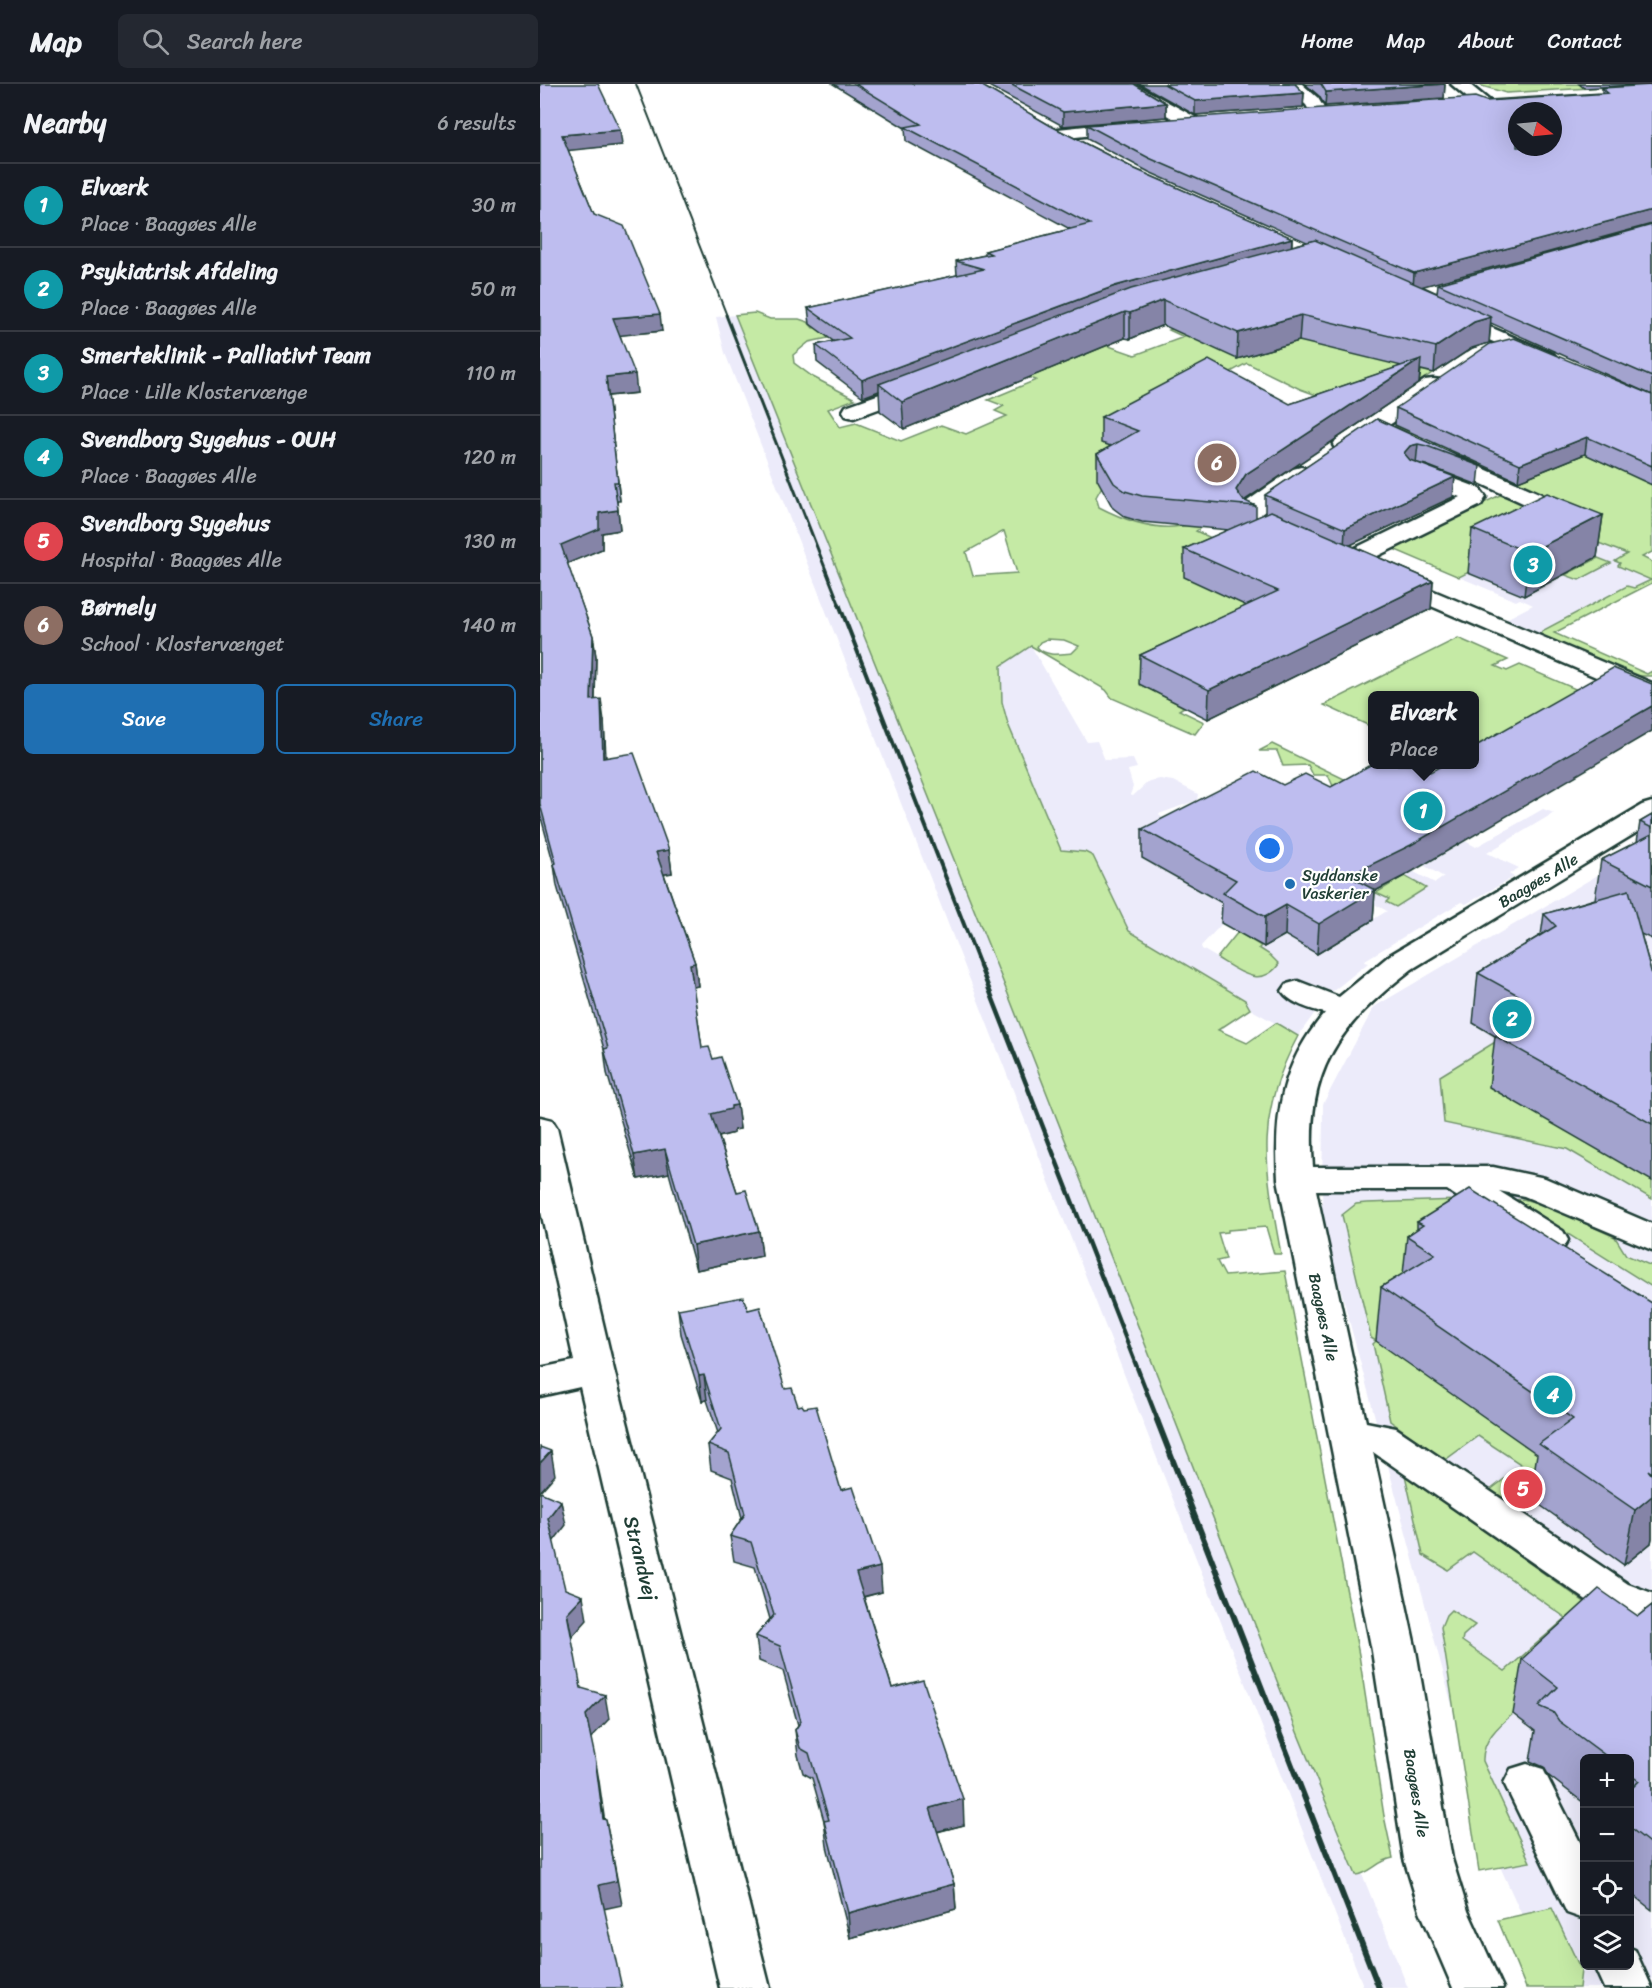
<!DOCTYPE html>
<html lang="en">
<head>
<meta charset="utf-8">
<style>
  :root { --surface:#171b24; --page:#242831; --text:#f1f3f6; --muted:#9ea1a6; --line:#363941; --accent:#1f6fb2 }
  body { margin:0; font-family:Sriracha,sans-serif; background:var(--page); color:var(--text) }
  .controls { position:absolute; right:18px; bottom:18px; display:grid; overflow:hidden; border-radius:9px; box-shadow:0 6px 24px #0002 }
  .controls button { width:54px; height:54px; display:grid; place-items:center; padding:0; border:0; border-bottom:2px solid var(--line); background:var(--surface); color:var(--text); font:30px sans-serif }
  .compass { position:absolute; left:968px; top:18px; width:54px; height:54px; border-radius:50%; background:var(--surface); box-shadow:0 6px 24px #0002; rotate:106deg }
  .you { position:absolute; left:730px; top:765px; width:21px; height:21px; margin:-15px; border:4px solid #fff; border-radius:50%; background:#1a73e8; box-shadow:0 0 0 9px #1a73e833 }
  .badge { display:grid; place-items:center; width:39px; height:39px; border-radius:50%; background:var(--accent); color:#fff; font-size:20px; font-weight:700 }
  .pin { position:absolute; translate:-50% -50%; border:3px solid #fff; box-shadow:0 2px 6px #0006 }
  .popup { position:absolute; left:828px; top:607px; width:111px; height:78px; box-sizing:border-box; display:grid; place-content:center; border-radius:9px; background:var(--surface); filter:drop-shadow(0 2px 4px #0005); font-size:20px; white-space:nowrap; color:var(--muted) }
  .popup b { font-size:22px; color:var(--text) }
  .popup::after { content:''; position:absolute; left:50%; top:100%; margin-left:-12px; border:12px solid transparent; border-top-color:var(--surface) }
  .list { margin:0; padding:0; list-style:none }
  h2 { display:flex; justify-content:space-between; align-items:center; height:78px; margin:0; padding:0 24px; font-size:26px }
  h2 small { font-size:20px; font-weight:400; color:var(--muted) }
  .list li { display:grid; grid-template-columns:39px 1fr auto; gap:18px; align-items:center; box-sizing:border-box; height:84px; padding:0 24px; border-top:2px solid var(--line) }
  .list b { display:block; font-size:22px; white-space:nowrap }
  .list p { margin:0; font-size:20px; white-space:nowrap; color:var(--muted) }
  .list em { font-size:20px; font-style:normal; color:var(--muted) }
  .actions { display:flex; gap:12px; padding:18px 24px }
  .actions a { flex:1; padding:14px 0; border:2px solid var(--accent); border-radius:9px; text-align:center; font-size:21px; color:var(--accent) }
  .actions .main { background:var(--accent); color:#fff }
  .icon { flex:none; width:33px; height:33px; fill:none; stroke:currentColor; stroke-width:2; stroke-linecap:round; stroke-linejoin:round }
  .map { position:relative; flex:none; width:1112px; height:1904px; overflow:hidden }
  header { display:flex; align-items:center; gap:36px; box-sizing:border-box; height:84px; padding:0 30px; background:var(--surface); border-bottom:2px solid var(--line) }
  header strong { font-size:28px }
  nav { display:flex; gap:33px; margin-inline-start:auto; font-size:21px }
  .search { width:420px; height:54px; background:var(--page); display:flex; align-items:center; gap:15px; box-sizing:border-box; padding:0 21px; border-radius:9px; color:var(--muted); font-size:22px }
  main { display:flex }
  aside { flex:1; background:var(--surface) }
  .map>svg:first-child { display:block }
  .built { fill:#ecebfa; fill-rule:evenodd }
  .green { fill:#c5eaa5; stroke:#72946c; stroke-width:1.5; fill-rule:evenodd }
  .lines { fill:none; stroke-linecap:round; stroke-linejoin:round }
  .minor-casing { stroke:#1f3d34; stroke-width:5 }
  .minor { fill:#fff; fill-rule:evenodd }
  .rail-far4 { stroke:#1f3d34; stroke-width:2 }
  .rail-far3 { stroke:#1f3d34; stroke-width:3 }
  .rail-far2 { stroke:#1f3d34; stroke-width:4 }
  .rail-far1 { stroke:#1f3d34; stroke-width:4.5 }
  .rail { stroke:#1f3d34; stroke-width:6 }
  .wall { fill:#a3a3ce; stroke:#1f3d34; stroke-width:1.5 }
  .shaded-wall { fill:#8584a7; stroke:#1f3d34; stroke-width:1.5 }
  .building { fill:#bebdef; stroke:#1f3d34; stroke-width:1.5; fill-rule:evenodd }
  .poi-dot { fill:#1f6fb2; stroke:#fff; stroke-width:2 }
  .labels { text-anchor:middle; stroke-width:4.5; stroke-linejoin:round; paint-order:stroke }
  .poi-label { font-size:16px; fill:#1f3d34; stroke:#fff; text-anchor:start }
  .street-label { font-size:16px; fill:#1f3d34; stroke:#fff }
  .near-street-label { font-size:20px; fill:#1f3d34; stroke:#fff }
</style>
</head>
<body>
<header>
<strong>Map</strong>
<div class="search"><svg class="icon" aria-label="search" viewBox="0 0 24 24"><circle cx="10" cy="10" r="6"/><path d="M15 15l6 6"/></svg>Search here</div>
<nav><a>Home</a><a>Map</a><a>About</a><a>Contact</a></nav>
</header>
<main>
<aside>
<h2>Nearby<small>6 results</small></h2>
<ul class="list">
<li><span class="badge" style="background:#0f9aa8">1</span><div><b>Elværk</b><p>Place · Baagøes Alle</p></div><em>30 m</em></li>
<li><span class="badge" style="background:#0f9aa8">2</span><div><b>Psykiatrisk Afdeling</b><p>Place · Baagøes Alle</p></div><em>50 m</em></li>
<li><span class="badge" style="background:#0f9aa8">3</span><div><b>Smerteklinik - Palliativt Team</b><p>Place · Lille Klostervænge</p></div><em>110 m</em></li>
<li><span class="badge" style="background:#0f9aa8">4</span><div><b>Svendborg Sygehus - OUH</b><p>Place · Baagøes Alle</p></div><em>120 m</em></li>
<li><span class="badge" style="background:#e0444e">5</span><div><b>Svendborg Sygehus</b><p>Hospital · Baagøes Alle</p></div><em>130 m</em></li>
<li><span class="badge" style="background:#8d6e63">6</span><div><b>Børnely</b><p>School · Klostervænget</p></div><em>140 m</em></li>
</ul>
<div class="actions"><a class="main">Save</a><a>Share</a></div>
</aside>
<div class="map">
<svg width="1112" height="1904" viewBox="0 0 1112 1904">
  <rect width="100%" height="100%" fill="#fff"/>
  <filter id="ink" filterUnits="userSpaceOnUse"><feTurbulence type="fractalNoise" baseFrequency=".0167" numOctaves="2"/><feDisplacementMap in="SourceGraphic" scale="12" xChannelSelector="R" yChannelSelector="G"/><feConvolveMatrix kernelMatrix="1 2 1 2 8 2 1 2 1" color-interpolation-filters="sRGB"/></filter>
  <g filter="url(#ink)">
    <g class="built">
      <polygon points="195,231 466,905 757,1648 816,1790 822,1790 868,1904 824,1904 185,269 176,233"/>
      <polygon points="1002,437 1088,471 1078,481 1112,495 1094,504 1087,502 1002,547 1000,551 966,535 993,521 980,515 976,517 919,493 928,489 984,512 1025,491 1039,496 1070,479 985,445"/>
      <polygon points="491,562 547,658 557,657 565,676 593,675 597,684 588,686 593,703 590,711 593,712 609,697 620,695 633,697 658,710 657,716 619,730 695,826 661,862 662,865 706,891 737,877 718,864 721,862 724,863 745,851 777,869 847,827 825,815 836,809 849,815 886,804 864,792 872,787 895,799 904,793 883,781 925,757 936,763 1003,725 1014,729 947,769 979,784 969,790 974,793 926,820 921,818 825,876 824,878 828,879 787,912 758,952 710,925 705,916 589,847 553,772 545,768 522,766 468,640 462,619 461,582"/>
      <path d="M1112,759V1904H1015L948,1756L782,1135L783,1020L834,923ZM1044,1674H1090V1882H1044Z"/>
    </g>
    <g class="green">
      <polygon points="935,0 1085,0 1085,2 966,9"/>
      <path d="M619,217L892,289L831,331L760,305L707,279L562,358L591,370L576,395L561,404L556,413L559,423C586,437 620,449 650,440C669,434 688,422 706,413L656,447L680,458L644,475L735,527L600,600L644,623L639,626L664,638L655,650L572,614L566,606L491,562L461,582L462,618L468,640L521,766L545,768L553,772L589,847L705,916L710,925L678,946L707,959L736,939L758,952C714,1033 725,1083 741,1170H734L726,1143L688,1146V1148L678,1149L686,1175L677,1177L685,1192L745,1187L819,1571L844,1732L853,1774C838,1776 830,1790 816,1791L757,1648L466,905L195,231L215,229L230,235H259L268,238L273,244L289,241L302,251L269,258L253,271L254,279L273,293L315,315L288,325L300,343L316,339L361,357L401,341L426,350L467,332L455,327L464,322L448,316L496,296L458,282L566,261L595,271L644,253L629,246L637,243ZM464,447L477,489L433,492L426,468ZM507,555L524,556L539,562L532,569C520,570 506,573 497,563L500,558Z"/>
      <polygon points="856,339 1034,365 1080,386 1112,375 1112,468 1102,473 1112,478 1112,499 1014,549 1107,590 1112,587 1112,592 1095,592 1000,551 1002,547 1087,502 1094,504 1111,496 1078,482 1080,479 1075,477 1087,470 1002,437 1002,452 919,493 851,464 960,411 982,419 1002,411 964,392 978,397 941,377 935,379 893,360 923,351 881,355 855,342"/>
      <polygon points="1058,474 1071,479 1039,496 1025,491"/>
      <polygon points="918,554 968,576 955,582 967,587 980,581 1061,616 934,680 934,612 832,612 832,643 784,621"/>
      <polygon points="732,660 831,708 807,702 793,702 788,691 773,691 768,681 743,682 737,667 719,667"/>
      <polygon points="864,792 886,804 856,823 846,818 849,815 836,809"/>
      <path d="M698,848L721,862L719,864L730,871L739,880C721,906 697,886 677,874Z"/>
      <polygon points="960,955 1112,1097 1112,1115 1027,1065 904,1039 900,992"/>
      <polygon points="983,1115 1005,1121 1075,1153 1086,1171 1112,1182 1112,1203 974,1116"/>
      <polygon points="920,1116 1024,1389 976,1426 949,1407 982,1381 938,1352 905,1376 850,1337 833,1260 836,1257 831,1254 802,1131 816,1120 826,1119"/>
      <path d="M865,1391L1108,1563L973,1630C958,1642 942,1657 943,1677L990,1778L939,1787L901,1543L906,1531L911,1526L935,1541L923,1552L922,1557L965,1587L1026,1534L933,1468L908,1486L883,1471Z"/>
      <polygon points="1012,1824 1041,1886 1039,1904 986,1904 958,1836"/>
    </g>
    <g class="lines">
      <g class="minor-casing">
        <g id="minor">
          <polygon points="575,0 595,0 657,34 659,38 651,43 645,42"/>
          <polygon points="744,0 762,0 778,14 787,29 785,33 773,33 766,21"/>
          <polygon points="911,0 929,0 951,18 943,23 937,22"/>
          <polygon points="592,37 598,38 600,42 598,46 518,55 512,54 509,50 512,46 518,45"/>
          <polygon points="908,225 1013,270 1017,274 1013,278 1006,280 999,278 901,235 898,231 901,227"/>
          <polygon points="382,295 390,296 393,301 390,306 314,334 306,332 303,327 306,322"/>
          <polygon points="893,295 901,296 904,301 901,306 812,366 804,368 796,366 793,361 796,356 885,296"/>
          <polygon points="909,369 1001,410 1005,415 1001,420 993,422 985,420 901,381 898,376 901,371"/>
          <polygon points="877,381 939,404 946,413 941,421 817,482 808,484 799,482 796,477 799,472 920,413 869,393 865,388 869,383"/>
          <path d="M761,383L769,385L773,390L769,395L721,430L746,443L749,448L746,453C728,457 705,446 697,430L706,418L753,385Z"/>
          <polygon points="851,489 1112,599 1112,617 842,501 839,496 842,491"/>
          <path d="M1112,718V739L872,885C798,942 765,986 773,1083H953L1005,1094L1112,1140V1166L984,1112L959,1107L1023,1147L1028,1156L1023,1165L1010,1168L997,1165L907,1106H776L826,1338L856,1344L1088,1500L1112,1509V1543L1058,1524L833,1368L876,1567L912,1775L928,1827L963,1904H913L880,1827L864,1775L832,1567L738,1095C734,1030 741,980 785,929C770,925 751,920 742,907L747,900L758,897L799,913L850,871L1102,721Z"/>
          <polygon points="0,1033 12,1036 17,1044 74,1286 230,1904 180,1904 40,1303 0,1312 0,1284 34,1277 0,1123"/>
          <polygon points="987,1680 1003,1685 1044,1766 1044,1835 1027,1829 964,1699 971,1685"/>
          <polygon points="1090,1864 1095,1866 1112,1904 1064,1904 1054,1882 1090,1882"/>
        </g>
      </g>
      <use href="#minor" class="minor"/>
      <polyline class="rail-far4" points="96,0 187,232"/>
      <polyline class="rail-far3" points="186,231 300,522"/>
      <polyline class="rail-far2" points="299,520 441,884"/>
      <polyline class="rail-far1" points="440,882 618,1337"/>
      <polyline class="rail" points="617,1336 839,1904"/>
    </g>
    <g class="wall">
      <polygon points="0,0 82,61 28,66 54,130 122,247 80,251 97,309 68,312 80,417 77,417 80,446 62,449 62,465 27,479 53,552 56,573 55,616 64,637 66,673 129,766 132,789 124,790 155,879 158,902 153,903 162,964 173,975 197,1021 200,1045 194,1046 194,1049 179,1053 197,1108 219,1147 222,1172 156,1186 129,1089 98,1095 67,989 64,965 17,802 14,781 0,730"/>
      <polygon points="293,0 439,0 511,42 595,85 752,154 752,162 767,158 609,88 547,55 547,41 1062,9 1062,4 1112,1 1112,140 882,202 897,209 898,200 1112,141 1112,311 951,239 949,259 932,264 894,289 881,286 879,299 704,417 716,422 716,434 725,430 725,411 837,335 940,382 938,401 886,381 877,379 915,393 913,413 810,461 893,497 891,525 668,635 599,600 600,571 707,522 644,493 644,465 689,446 602,438 585,433 573,424 557,395 557,370 571,362 561,359 561,333 750,320 862,282 759,257 697,275 623,241 590,255 585,254 364,345 340,327 339,307 323,313 277,278 276,261 293,257 270,240 268,224 417,191 416,177 445,171 445,167 530,145 366,57 365,44"/>
      <polygon points="445,0 594,0 626,19 626,33 523,42"/>
      <polygon points="600,0 755,0 764,9 763,23 655,31"/>
      <polygon points="765,0 905,0 904,14 785,22 779,12"/>
      <polygon points="1039,0 1112,0 1044,4"/>
      <polygon points="1112,311 1112,401 1045,370 978,397 855,341 856,324"/>
      <polygon points="1063,431 1057,473 984,512 928,489 932,445"/>
      <polygon points="743,701 791,703 868,790 835,807 833,836 777,870 745,851 724,863 681,839 682,819 602,774 602,745"/>
      <polygon points="1112,731 1112,855 1101,850 1112,891 1112,1097 949,1003 955,952 933,939 938,889 1001,851 1004,830 1055,815 1061,776 1097,758 1100,738"/>
      <polygon points="877,1138 1112,1219 1112,1454 1111,1459 1084,1481 990,1414 997,1370 836,1257 841,1203 863,1190 867,1152 877,1146"/>
      <polygon points="138,1225 208,1226 245,1305 258,1322 301,1406 342,1508 324,1513 352,1604 424,1741 397,1748 414,1800 416,1825 310,1854 287,1762 284,1737 272,1694 263,1689 258,1671 255,1646 258,1641 243,1587 219,1577 216,1552 230,1535 215,1483 194,1477 190,1452 202,1434 192,1394 171,1386 168,1361 178,1349 167,1316 162,1317 141,1250"/>
      <polygon points="1112,1521 1112,1826 1089,1808 1089,1674 1044,1674 1044,1719 1009,1692 1004,1683 990,1677 995,1647 973,1630 982,1575 1098,1532"/>
    </g>
    <g class="shaded-wall">
      <polygon points="905,0 904,14 785,22 786,8"/>
      <polygon points="764,9 763,23 655,31 655,17"/>
      <polygon points="626,19 626,33 523,42 523,28"/>
      <polygon points="80,46 82,61 24,67 22,51"/>
      <polygon points="1112,126 1112,140 873,205 874,189"/>
      <polygon points="752,154 751,170 339,300 339,307 323,313 322,296 575,202"/>
      <polygon points="623,216 623,241 590,255 590,229"/>
      <polygon points="585,228 585,254 364,345 362,318"/>
      <polygon points="120,230 122,247 75,252 73,234"/>
      <polygon points="761,231 759,257 697,275 698,249"/>
      <polygon points="951,233 949,259 932,264 894,289 896,263 934,238"/>
      <polygon points="881,275 879,299 705,416 702,421 696,406 706,390"/>
      <polygon points="95,290 97,309 68,312 80,417 66,293"/>
      <polygon points="1047,353 1045,370 978,397 980,380"/>
      <polygon points="878,360 876,379 868,381 864,369 870,362"/>
      <polygon points="915,393 913,413 804,464 805,445"/>
      <polygon points="78,426 80,446 62,449 62,465 24,481 21,461 59,429"/>
      <polygon points="1063,431 1057,473 984,512 989,469"/>
      <polygon points="893,497 891,525 668,635 669,606"/>
      <polygon points="53,552 56,573 54,638 51,616"/>
      <polygon points="61,615 64,637 66,696 63,674"/>
      <polygon points="1112,622 1112,647 868,790 835,807 833,836 777,870 779,840 808,792"/>
      <polygon points="129,766 132,789 119,791 116,768"/>
      <polygon points="746,821 745,851 724,863 725,833"/>
      <polygon points="155,879 158,902 153,903 150,880"/>
      <polygon points="197,1021 200,1045 194,1046 194,1049 174,1054 171,1030 191,1022"/>
      <polygon points="125,1065 129,1089 98,1095 94,1071"/>
      <polygon points="219,1147 222,1172 156,1186 153,1161"/>
      <polygon points="164,1291 167,1316 162,1317 159,1292"/>
      <polygon points="11,1367 15,1391 0,1408 0,1379"/>
      <polygon points="1112,1412 1112,1454 1111,1459 1084,1481 1095,1426"/>
      <polygon points="21,1417 26,1441 13,1458 8,1434"/>
      <polygon points="340,1483 342,1508 318,1514 316,1489"/>
      <polygon points="43,1512 47,1536 32,1553 27,1529"/>
      <polygon points="65,1611 69,1635 50,1655 46,1631"/>
      <polygon points="55,1673 59,1697 68,1760 63,1735"/>
      <polygon points="423,1715 424,1741 391,1749 390,1724"/>
      <polygon points="66,1736 82,1821 63,1825 59,1801"/>
      <polygon points="414,1800 416,1825 310,1854 308,1829"/>
    </g>
    <g class="building">
      <polygon points="0,0 58,0 80,46 22,51 54,130 84,142 120,230 73,234 95,290 66,293 78,398 74,398 78,426 59,429 59,445 21,461 53,552 51,616 61,615 63,674 94,669 129,766 116,768 155,879 150,880 162,964 169,963 173,975 181,973 197,1021 191,1022 191,1025 171,1030 197,1108 206,1106 219,1147 153,1161 125,1065 94,1071 64,965 68,964 14,780 16,779 0,720"/>
      <polygon points="315,0 439,0 511,42 595,85 752,154 575,202 322,296 276,261 310,254 268,224 444,185 416,177 451,170 445,167 550,140 365,43 381,40"/>
      <polygon points="470,0 594,0 626,19 523,28"/>
      <polygon points="624,0 755,0 764,9 655,17"/>
      <polygon points="781,0 904,0 786,8"/>
      <path d="M1112,1V126L874,189L609,74L547,41L935,13L946,17L1068,9L1062,4ZM977,27H1013V63H977Z"/>
      <polygon points="1112,141 1112,293 898,200"/>
      <polygon points="775,156 951,233 934,238 896,263 761,231 698,249 623,216 590,229 585,228 362,318 339,300 591,205"/>
      <polygon points="974,254 1112,311 1112,382 1047,353 980,380 856,324 950,260"/>
      <polygon points="881,275 706,390 696,406 703,416 716,422 602,412 585,407 574,399 557,370 598,347 561,333 669,276 750,320"/>
      <polygon points="837,335 940,382 887,362 878,360 870,362 864,369 870,376 915,393 805,445 725,411"/>
      <polygon points="1007,409 1063,431 989,469 932,445"/>
      <polygon points="731,427 893,497 669,606 600,571 738,507 644,465"/>
      <polygon points="1073,584 1112,600 1112,622 871,761 808,792 835,806 779,840 746,821 725,833 683,809 696,796 602,745 716,687 743,701 765,690 791,703 832,680 875,681 890,688 903,681 934,681 934,663"/>
      <polygon points="1112,731 1112,744 1100,738"/>
      <polygon points="1112,750 1112,802 1061,776"/>
      <polygon points="1089,806 1112,891 1112,1040 955,952 990,928 968,917 978,911 938,889 1016,842 1004,830"/>
      <polygon points="930,1105 1112,1219 1112,1389 1108,1386 1112,1391 1112,1412 1095,1426 999,1360 1033,1335 841,1203 895,1170 867,1152 883,1141 877,1138"/>
      <polygon points="203,1213 208,1226 220,1223 245,1305 252,1304 258,1322 262,1321 264,1324 276,1322 301,1406 313,1403 340,1483 316,1489 352,1604 383,1596 423,1715 390,1724 414,1800 308,1829 284,1737 289,1736 269,1669 260,1664 255,1646 261,1637 240,1562 216,1552 234,1531 211,1458 190,1452 205,1430 189,1369 168,1361 181,1345 164,1291 159,1292 138,1225"/>
      <polygon points="0,1363 11,1367 0,1379"/>
      <polygon points="0,1408 21,1417 8,1434 25,1505 43,1512 27,1529 41,1604 65,1611 46,1631 55,1673 63,1735 66,1736 77,1797 59,1801 82,1904 0,1904"/>
      <polygon points="1059,1505 1098,1532 1112,1521 1112,1761 1089,1743 1089,1707 1099,1697 1089,1690 1089,1674 1069,1674 1019,1637 1013,1628 999,1622 1018,1603 982,1575"/>
    </g>
  </g>
  <circle class="poi-dot" cx="750" cy="800" r="6"/>
  <g class="labels">
    <g class="poi-label">
      <text x="762" y="797">Syddanske<tspan x="762" dy="18">Vaskerier</tspan></text>
    </g>
    <g class="street-label">
      <text transform="translate(998 796) rotate(-31)" y="6">Baagøes Alle</text>
      <text transform="translate(784 1233) rotate(78)" y="6">Baagøes Alle</text>
      <text transform="translate(877 1709) rotate(81)" y="6">Baagøes Alle</text>
    </g>
    <g class="near-street-label">
      <text transform="translate(101 1474) rotate(76)" y="7">Strandvej</text>
    </g>
  </g>
</svg>
<div class="controls">
<button>+</button>
<button>−</button>
<button><svg class="icon" aria-label="locate" viewBox="0 0 24 24"><circle cx="12" cy="12" r="6"/><path d="M12 2v4M12 18v4M2 12h4M18 12h4"/></svg></button>
<button><svg class="icon" aria-label="layers" viewBox="0 0 24 24"><path d="M12 4l9 5-9 5-9-5zM3 14l9 5 9-5"/></svg></button>
</div>
<svg class="compass" viewBox="-18 -18 36 36"><path d="M0-13l5 13h-10z" fill="#e53935"/><path d="M0 13l5-13h-10z" fill="#9ea1a6"/></svg>
<div class="you"></div>
<div class="pin badge" style="left:883px;top:727px;background:#0f9aa8">1</div>
<div class="popup"><b>Elværk</b>Place</div>
<div class="pin badge" style="left:972px;top:935px;background:#0f9aa8">2</div>
<div class="pin badge" style="left:993px;top:481px;background:#0f9aa8">3</div>
<div class="pin badge" style="left:1013px;top:1311px;background:#0f9aa8">4</div>
<div class="pin badge" style="left:983px;top:1405px;background:#e0444e">5</div>
<div class="pin badge" style="left:677px;top:379px;background:#8d6e63">6</div>
</div>
</main>
</body>
</html>
